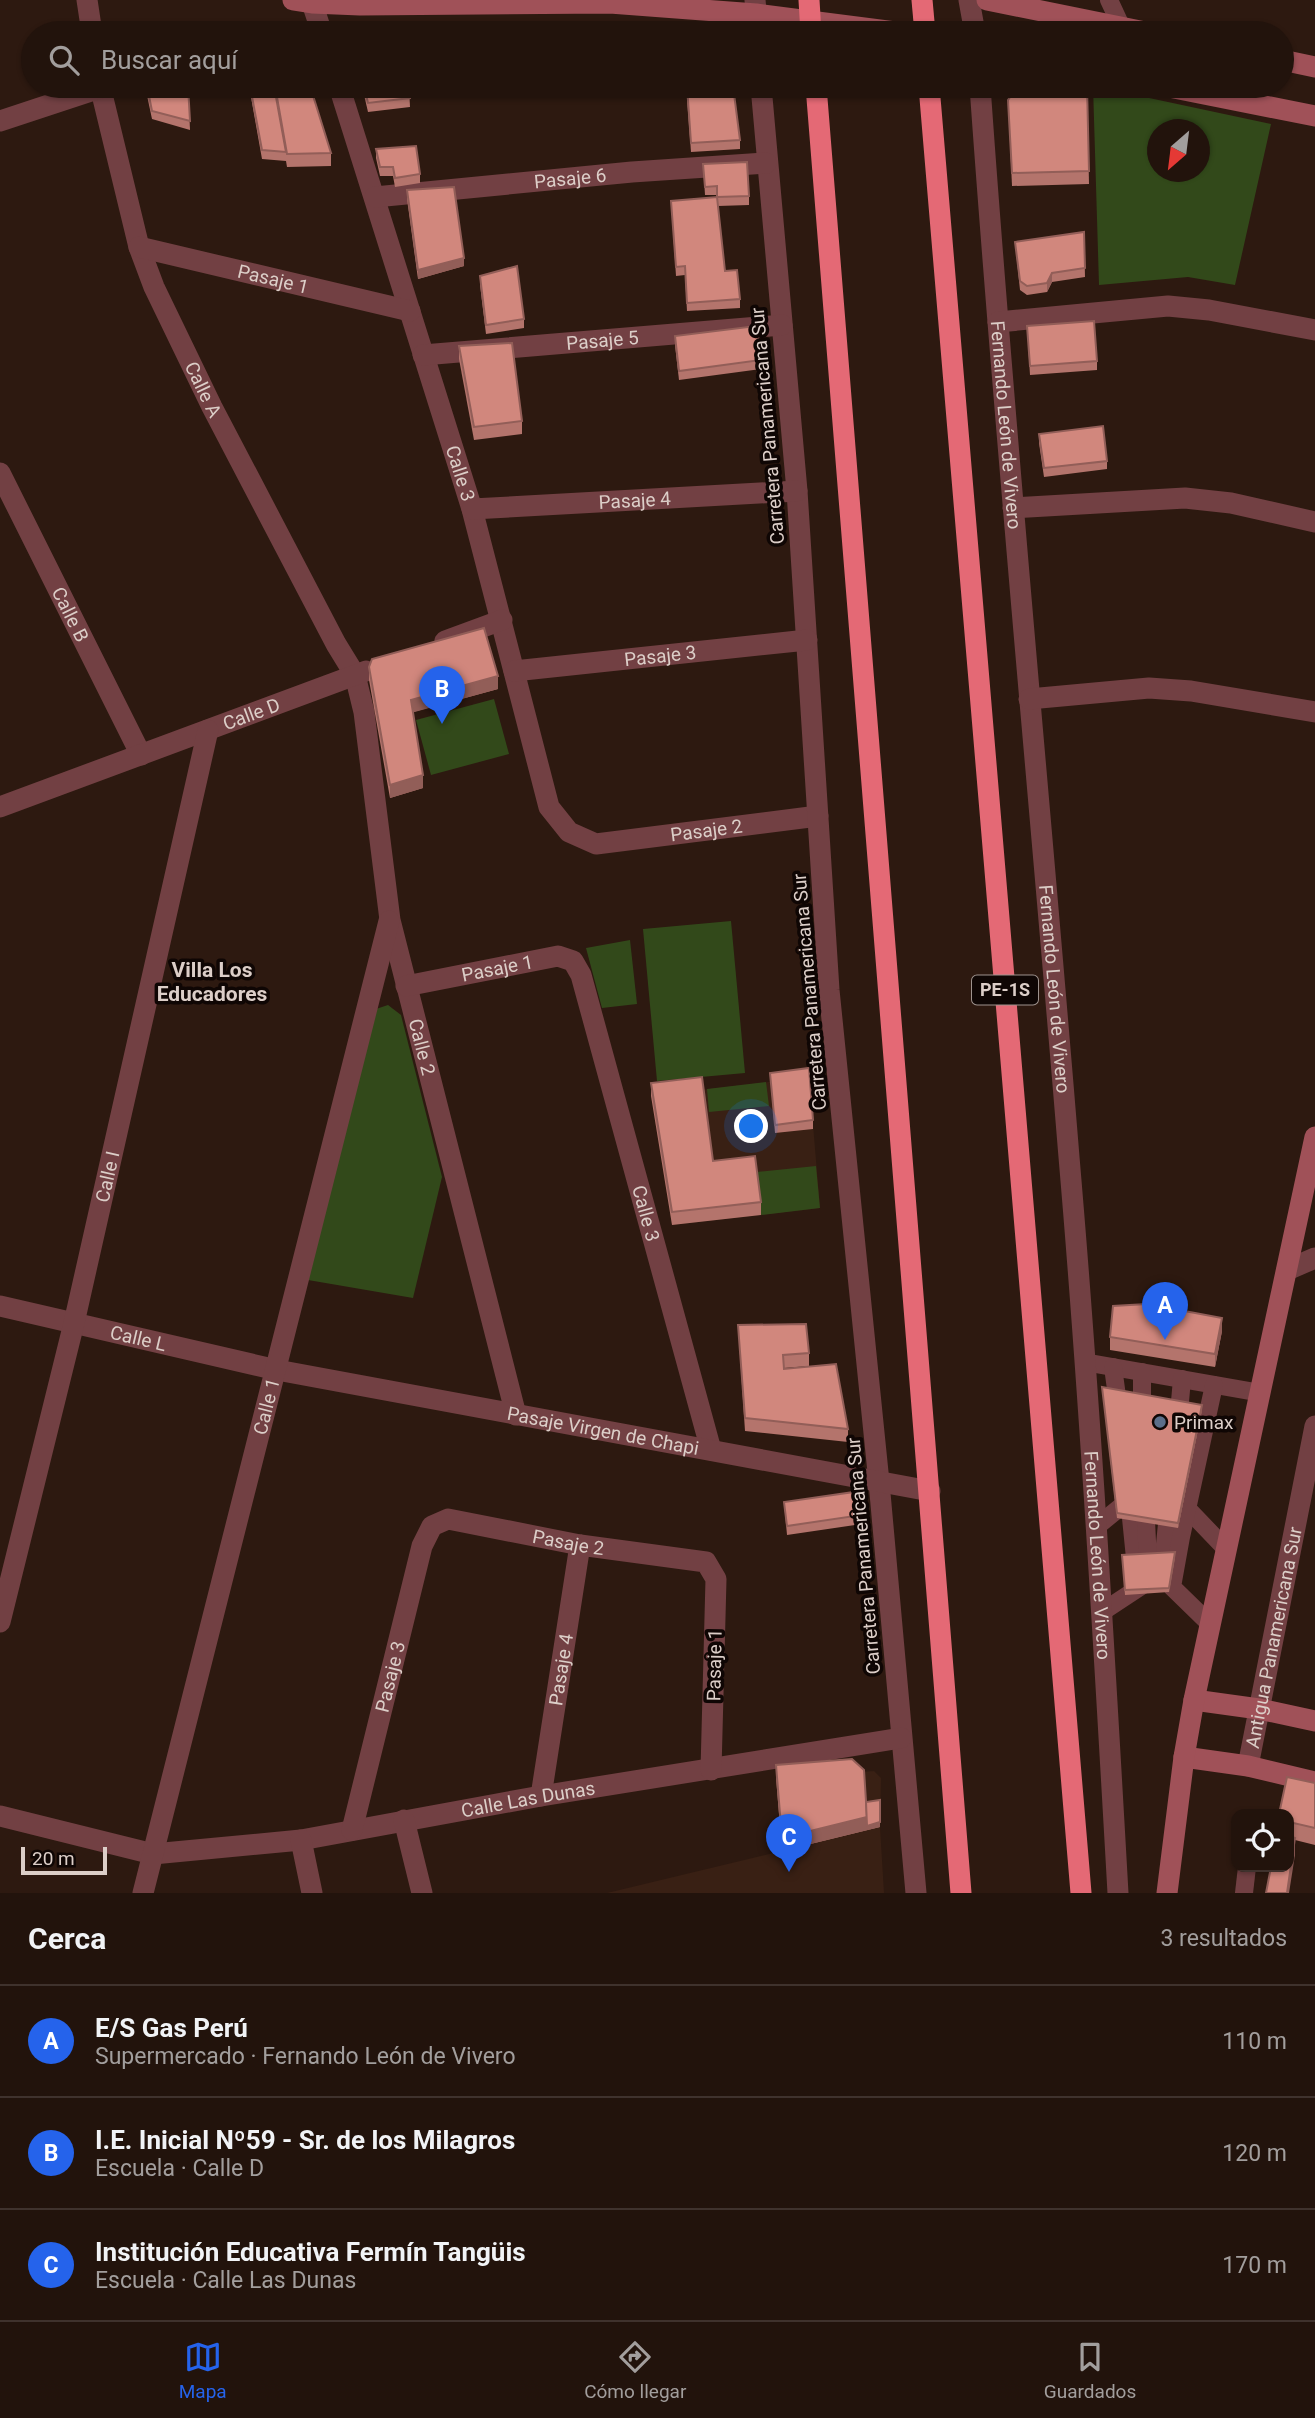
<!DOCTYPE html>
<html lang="es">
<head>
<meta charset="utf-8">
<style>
  :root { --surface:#22130c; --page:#2a1c15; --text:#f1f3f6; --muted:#a29e9d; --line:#3f322d; --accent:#2563eb }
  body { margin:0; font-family:Roboto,sans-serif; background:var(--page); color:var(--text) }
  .controls { position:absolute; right:21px; bottom:21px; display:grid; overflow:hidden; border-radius:14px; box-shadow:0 2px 5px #0004 }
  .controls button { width:63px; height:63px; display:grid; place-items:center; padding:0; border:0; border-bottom:2px solid var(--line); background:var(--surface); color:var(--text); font:35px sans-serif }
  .compass { position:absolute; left:1147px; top:119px; width:63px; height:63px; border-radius:50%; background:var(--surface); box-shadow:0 2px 5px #0004; rotate:208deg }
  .scale { position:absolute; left:21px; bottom:18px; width:86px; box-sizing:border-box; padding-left:7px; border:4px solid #dccec8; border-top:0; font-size:19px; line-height:24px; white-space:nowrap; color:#dccec8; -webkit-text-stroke:5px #0f0604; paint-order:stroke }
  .you { position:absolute; left:752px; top:1127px; width:24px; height:24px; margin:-18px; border:5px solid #fff; border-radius:50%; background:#1a73e8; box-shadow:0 0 0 10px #1a73e833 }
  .badge { display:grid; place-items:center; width:46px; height:46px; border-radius:50%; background:var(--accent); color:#fff; font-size:23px; font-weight:700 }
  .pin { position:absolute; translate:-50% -58px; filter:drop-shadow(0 2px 4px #0008) }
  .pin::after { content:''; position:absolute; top:37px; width:24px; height:21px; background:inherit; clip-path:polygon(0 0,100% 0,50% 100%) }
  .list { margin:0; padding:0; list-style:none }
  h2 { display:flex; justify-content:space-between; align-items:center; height:91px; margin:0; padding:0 28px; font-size:30px }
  h2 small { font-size:23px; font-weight:400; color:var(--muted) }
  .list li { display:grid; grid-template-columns:46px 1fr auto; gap:21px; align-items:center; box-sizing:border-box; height:112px; padding:0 28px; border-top:2px solid var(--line) }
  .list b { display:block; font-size:26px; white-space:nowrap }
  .list p { margin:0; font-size:23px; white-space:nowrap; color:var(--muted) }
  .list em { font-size:23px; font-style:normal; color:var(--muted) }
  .icon { flex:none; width:38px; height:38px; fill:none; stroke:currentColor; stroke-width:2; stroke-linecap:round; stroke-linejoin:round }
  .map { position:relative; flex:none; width:1315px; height:1893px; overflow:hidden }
  .search { position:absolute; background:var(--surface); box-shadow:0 2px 5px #0004; left:21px; right:21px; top:21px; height:77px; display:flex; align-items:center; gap:18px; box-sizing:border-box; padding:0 24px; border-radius:38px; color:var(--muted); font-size:26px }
  .sheet { height:427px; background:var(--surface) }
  nav { display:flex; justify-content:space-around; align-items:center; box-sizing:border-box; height:98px; border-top:2px solid var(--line); background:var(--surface); font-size:19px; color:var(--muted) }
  nav a { display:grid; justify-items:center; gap:4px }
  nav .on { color:var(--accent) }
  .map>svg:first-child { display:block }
  .built { fill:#392014 }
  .green { fill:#32491a; fill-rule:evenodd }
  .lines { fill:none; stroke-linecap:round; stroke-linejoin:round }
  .lane { stroke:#724043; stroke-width:18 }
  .street { stroke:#724043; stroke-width:21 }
  .secondary { stroke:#a05158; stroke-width:21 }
  .highway { stroke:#e46975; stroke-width:21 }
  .wall { fill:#b4746c }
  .shaded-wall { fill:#925e58 }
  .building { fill:#d1877d; stroke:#925e58; stroke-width:2 }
  .service-dot { fill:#5c6f8a; stroke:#0f0604; stroke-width:2.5 }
  .labels { text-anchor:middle; stroke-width:7; stroke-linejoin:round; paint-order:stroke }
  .shield { fill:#0f0604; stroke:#9e928d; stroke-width:2 }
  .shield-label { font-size:18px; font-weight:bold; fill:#dccec8 }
  .street-label { font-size:19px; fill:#dccec8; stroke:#0f0604 }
  .poi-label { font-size:19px; fill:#dccec8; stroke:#0f0604; text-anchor:start }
  .neighbourhood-label { font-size:21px; font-weight:bold; fill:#dccec8; stroke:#0f0604 }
</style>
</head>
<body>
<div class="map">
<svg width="1315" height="1893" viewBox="0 0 1315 1893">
  <rect width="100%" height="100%" fill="#2d1910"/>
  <g class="built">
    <polygon points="809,1077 820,1208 672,1225 651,1096"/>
    <polygon points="874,1771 881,1778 880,1827 884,1893 607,1893 782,1851 776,1778"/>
  </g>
  <g class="green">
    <path d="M1093,86L1271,124L1235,285L1188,277L1099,285ZM1158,130H1200V172H1158Z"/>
    <polygon points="494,699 509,754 431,775 416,720"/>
    <polygon points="731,921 745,1073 657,1081 643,929"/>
    <polygon points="630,940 637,1004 602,1008 586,948"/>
    <polygon points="388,1005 401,1015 442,1177 413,1298 308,1280 376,1009"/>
    <polygon points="766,1082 769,1106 709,1112 707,1089"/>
    <polygon points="816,1166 820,1208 761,1215 756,1172"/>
  </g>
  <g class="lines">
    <g class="lane">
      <polyline points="1109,0 1122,28"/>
      <polyline points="1084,1362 1261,1393"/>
      <polyline points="1113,1367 1119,1411"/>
      <polyline points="1142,1372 1142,1417"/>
      <polyline points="1178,1424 1182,1379"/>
      <polyline points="1129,1498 1137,1578"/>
      <polyline points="1181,1502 1227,1550"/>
      <polyline points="1096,1527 1134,1496"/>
      <polyline points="1162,1574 1169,1504"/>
      <polyline points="1102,1612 1149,1581 1145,1501"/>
      <polyline points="1211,1625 1172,1587 1181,1537 1214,1385"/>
      <polyline points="1244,1893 1247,1867"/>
    </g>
    <g class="street">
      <polyline points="87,0 92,33"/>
      <polyline points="755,0 758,33"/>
      <polyline points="969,0 975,33"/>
      <polyline points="312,3 322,33"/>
      <path id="s1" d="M100,86L139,247L154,287L212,407L336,644L355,675L364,712L390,920L516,1415"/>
      <path id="s2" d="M339,86L472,509L549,807L569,832L596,844L818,816"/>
      <polyline points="761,86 797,491 829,990 879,1482 916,1893"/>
      <path id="s3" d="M980,86C1005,443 1040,800 1069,1157C1090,1402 1104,1647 1118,1893"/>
      <polyline points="0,121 100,88"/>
      <path id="s4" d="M375,197L632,172L766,163"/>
      <path id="s5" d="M139,247L410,311"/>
      <polyline points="998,322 1168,306 1209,310 1315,330"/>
      <path id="s6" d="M423,355L782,325"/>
      <path id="s7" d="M0,473L141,755"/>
      <polyline points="1013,508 1185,498 1231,503 1315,522"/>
      <path id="s8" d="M472,509L797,491"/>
      <polyline points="445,641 502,620"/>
      <path id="s9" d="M514,671L807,640"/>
      <polyline points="1029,699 1149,688 1191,691 1315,712"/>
      <path id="s10" d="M0,807L366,671"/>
      <path id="s11" d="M406,986L558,956L573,961L581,975L711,1450"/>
      <polyline points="1287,1270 1315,1258"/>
      <path id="s12" d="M0,1306L277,1370L930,1491"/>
      <path id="s13" d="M0,1622L74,1323L208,730"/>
      <path id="s14" d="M1248,1766L1315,1426"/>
      <path id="s15" d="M541,1796L580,1545"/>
      <path id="s16" d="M0,1816L153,1854L301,1840L541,1796L901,1738"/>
      <polyline points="404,1820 422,1893"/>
      <path id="s17" d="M352,1830L422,1546L432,1526L448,1519L580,1545L706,1562L716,1579L711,1770"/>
      <polyline points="301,1840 312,1893"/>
      <path id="s18" d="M143,1893L389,921"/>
    </g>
    <g class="secondary">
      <polyline points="293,0 312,3 360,5 610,3 756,14 903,33"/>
      <polyline points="987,0 1150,33"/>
      <polyline points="1282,60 1315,67"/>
      <polyline points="1164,86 1315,116"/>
      <polyline points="1194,1700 1259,1709 1315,1721"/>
      <polyline points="1184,1757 1248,1766 1315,1782"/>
      <polyline points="1167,1893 1184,1757 1194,1700 1315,1137"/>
    </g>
    <g class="highway">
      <polyline points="809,0 811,33"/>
      <polyline points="922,0 925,33"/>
      <polyline points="816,86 961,1893"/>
      <polyline points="929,86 1081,1893"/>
    </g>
  </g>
  <g class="wall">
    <polygon points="145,86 188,86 190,130 152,119"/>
    <polygon points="249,86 310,86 331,153 331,166 287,167 286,161 262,159"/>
    <polygon points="362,86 409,86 410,107 368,112"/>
    <polygon points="686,86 733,86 740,140 740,149 691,152"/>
    <polygon points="1087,86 1089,184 1012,186 1008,100"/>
    <polygon points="376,149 420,174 420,183 395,187 393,176 380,176 376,158"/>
    <polygon points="703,164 749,196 749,205 718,206 725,271 740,299 740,308 687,311 685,275 676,276 671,201 717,198 717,195 705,195"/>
    <polygon points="407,190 464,266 418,279 407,199"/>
    <polygon points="1084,232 1085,277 1052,282 1047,292 1027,295 1020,290 1015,242"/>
    <polygon points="480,276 524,319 524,328 486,334 480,285"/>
    <polygon points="1027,326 1097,361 1097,370 1030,375"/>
    <polygon points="675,336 761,360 761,369 679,380 675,345"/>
    <polygon points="459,346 522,421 522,434 474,440 459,359"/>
    <polygon points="1039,434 1107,461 1107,469 1044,477 1039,443"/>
    <polygon points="369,667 498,689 413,712 423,788 390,798 369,680"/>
    <polygon points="770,1073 813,1120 813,1129 775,1133"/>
    <polygon points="651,1083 713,1161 761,1202 761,1215 672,1225 651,1096"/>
    <polygon points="738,1325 809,1353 809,1366 784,1368 784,1369 848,1429 848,1442 745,1431"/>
    <polygon points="1222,1331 1215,1367 1110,1350 1110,1337"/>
    <polygon points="1102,1387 1202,1410 1178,1528 1117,1518"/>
    <polygon points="784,1502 855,1516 855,1525 787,1535"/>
    <polygon points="1122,1555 1175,1557 1169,1592 1125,1595"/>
    <polygon points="776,1765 866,1802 880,1800 880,1827 782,1851 776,1778"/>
    <polygon points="1315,1783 1315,1845 1295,1840 1295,1855 1289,1867 1289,1814"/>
  </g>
  <g class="shaded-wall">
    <polygon points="464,258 464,266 418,279 418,270"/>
    <polygon points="1052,273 1052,282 1047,292 1047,283"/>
    <polygon points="498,676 498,689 411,713 411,700"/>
    <polygon points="423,775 423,788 390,798 390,785"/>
    <polygon points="1222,1318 1222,1331 1215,1367 1215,1354"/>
    <polygon points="1202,1405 1202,1410 1178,1528 1178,1523"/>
    <polygon points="867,1817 880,1822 880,1827 782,1851 782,1838"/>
    <polygon points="1295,1838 1295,1855 1289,1893 1287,1893"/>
  </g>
  <g class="building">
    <polygon points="240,28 265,33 241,33"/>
    <polygon points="265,29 293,31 294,33 266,33"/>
    <polygon points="147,86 188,86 190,121 152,111"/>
    <polygon points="250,86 274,86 286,152 262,150"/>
    <polygon points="275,86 310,86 331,153 287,154"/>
    <polygon points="364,86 409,86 410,98 368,103"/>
    <polygon points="687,86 733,86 740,140 691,143"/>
    <polygon points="1018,86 1087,86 1089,171 1012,173 1008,100"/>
    <polygon points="416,146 420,174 395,178 393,167 380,167 376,149"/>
    <polygon points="747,162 749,196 717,197 717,186 705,187 703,164"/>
    <polygon points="454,187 464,258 418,270 407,190"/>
    <polygon points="717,197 725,271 737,270 740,299 687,303 685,266 676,267 671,201"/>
    <polygon points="1084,232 1085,268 1052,273 1047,283 1027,286 1020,281 1015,242"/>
    <polygon points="517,266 524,319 486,325 480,276"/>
    <polygon points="1094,321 1097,361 1030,366 1027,326"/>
    <polygon points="756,326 761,360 679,371 675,336"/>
    <polygon points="512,343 522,421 474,427 459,346"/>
    <polygon points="1103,426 1107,461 1044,468 1039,434"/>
    <polygon points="484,628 498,676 411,700 423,775 390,785 369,667 372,659"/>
    <polygon points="809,1068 813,1120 775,1125 770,1073"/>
    <polygon points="702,1077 713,1161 755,1156 761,1202 672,1212 651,1083"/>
    <polygon points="1147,1304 1222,1318 1215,1354 1110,1337 1113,1306"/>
    <polygon points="806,1324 809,1353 783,1355 784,1369 836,1364 848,1429 745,1418 738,1325"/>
    <polygon points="1102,1387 1202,1405 1178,1523 1117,1513"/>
    <polygon points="854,1492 855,1516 787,1526 784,1502"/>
    <polygon points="1175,1552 1169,1588 1125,1590 1122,1555"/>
    <polygon points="852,1759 864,1770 867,1817 782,1838 776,1765"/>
    <polygon points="1287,1777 1315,1783 1315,1828 1289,1822 1289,1814 1279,1814"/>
    <polygon points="880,1800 880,1822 867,1826 866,1802"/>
    <polygon points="1289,1836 1295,1838 1287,1893 1266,1893 1271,1867 1289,1867"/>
  </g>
  <circle class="service-dot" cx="1160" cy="1422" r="7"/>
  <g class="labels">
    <rect class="shield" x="972" y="975.5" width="66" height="29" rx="5"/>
    <g class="shield-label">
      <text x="1005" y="996">PE-1S</text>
    </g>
    <g class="street-label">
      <text dy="7" stroke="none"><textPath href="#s4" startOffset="196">Pasaje 6</textPath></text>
      <text dy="7" stroke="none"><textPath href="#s5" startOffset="138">Pasaje 1</textPath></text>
      <text dy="7" stroke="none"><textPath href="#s6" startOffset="180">Pasaje 5</textPath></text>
      <text dy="7" stroke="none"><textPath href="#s1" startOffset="322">Calle A</textPath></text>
      <text dy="7" stroke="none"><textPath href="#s3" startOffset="340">Fernando León de Vivero</textPath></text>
      <text transform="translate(767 426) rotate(-95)" y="7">Carretera Panamericana Sur</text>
      <text dy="7" stroke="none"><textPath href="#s2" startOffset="406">Calle 3</textPath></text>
      <text dy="7" stroke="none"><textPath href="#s8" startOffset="163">Pasaje 4</textPath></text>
      <text dy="7" stroke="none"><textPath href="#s7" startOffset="158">Calle B</textPath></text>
      <text dy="7" stroke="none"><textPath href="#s9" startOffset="147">Pasaje 3</textPath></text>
      <text dy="7" stroke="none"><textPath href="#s10" startOffset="268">Calle D</textPath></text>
      <text dy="7" stroke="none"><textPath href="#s2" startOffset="924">Pasaje 2</textPath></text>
      <text dy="7" stroke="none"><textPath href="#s11" startOffset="93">Pasaje 1</textPath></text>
      <text dy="7" stroke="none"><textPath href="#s3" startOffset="906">Fernando León de Vivero</textPath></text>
      <text transform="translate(809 992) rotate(-95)" y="7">Carretera Panamericana Sur</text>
      <text dy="7" stroke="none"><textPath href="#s1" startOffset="1024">Calle 2</textPath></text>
      <text dy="7" stroke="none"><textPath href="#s13" startOffset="458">Calle I</textPath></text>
      <text dy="7" stroke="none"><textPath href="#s11" startOffset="434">Calle 3</textPath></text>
      <text dy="7" stroke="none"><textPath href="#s12" startOffset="142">Calle L</textPath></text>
      <text dy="7" stroke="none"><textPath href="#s18" startOffset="502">Calle 1</textPath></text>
      <text dy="7" stroke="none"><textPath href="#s12" startOffset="616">Pasaje Virgen de Chapi</textPath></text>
      <text dy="7" stroke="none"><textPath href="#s17" startOffset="455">Pasaje 2</textPath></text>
      <text dy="7" stroke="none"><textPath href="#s3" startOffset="1474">Fernando León de Vivero</textPath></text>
      <text transform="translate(863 1556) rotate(-95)" y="7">Carretera Panamericana Sur</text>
      <text dy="7" stroke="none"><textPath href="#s14" startOffset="131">Antigua Panamericana Sur</textPath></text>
      <text transform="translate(714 1665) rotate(-89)" y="7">Pasaje 1</text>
      <text dy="7" stroke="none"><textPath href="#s15" startOffset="128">Pasaje 4</textPath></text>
      <text dy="7" stroke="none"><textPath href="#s17" startOffset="158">Pasaje 3</textPath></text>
      <text dy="7" stroke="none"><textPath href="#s16" startOffset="537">Calle Las Dunas</textPath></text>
    </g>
    <g class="poi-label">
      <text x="1174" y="1429">Primax</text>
    </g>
    <g class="neighbourhood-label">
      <text x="212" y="977">Villa Los<tspan x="212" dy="24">Educadores</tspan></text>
    </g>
  </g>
</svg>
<div class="controls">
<button><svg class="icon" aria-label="locate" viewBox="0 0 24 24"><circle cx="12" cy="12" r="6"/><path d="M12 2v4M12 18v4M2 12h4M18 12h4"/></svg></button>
</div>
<svg class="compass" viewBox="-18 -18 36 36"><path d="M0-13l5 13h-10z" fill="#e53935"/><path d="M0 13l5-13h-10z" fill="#a29e9d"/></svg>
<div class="scale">20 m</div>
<div class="you"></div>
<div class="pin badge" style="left:1165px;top:1340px">A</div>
<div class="pin badge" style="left:442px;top:724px">B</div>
<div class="pin badge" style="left:789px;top:1872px">C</div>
<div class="search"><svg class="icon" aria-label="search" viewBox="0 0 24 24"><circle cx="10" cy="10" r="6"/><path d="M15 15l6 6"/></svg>Buscar aquí</div>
</div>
<section class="sheet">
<h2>Cerca<small>3 resultados</small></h2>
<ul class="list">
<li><span class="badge">A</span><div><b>E/S Gas Perú</b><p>Supermercado · Fernando León de Vivero</p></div><em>110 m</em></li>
<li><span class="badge">B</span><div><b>I.E. Inicial Nº59 - Sr. de los Milagros</b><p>Escuela · Calle D</p></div><em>120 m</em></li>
<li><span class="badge">C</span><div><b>Institución Educativa Fermín Tangüis</b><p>Escuela · Calle Las Dunas</p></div><em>170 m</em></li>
</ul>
</section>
<nav>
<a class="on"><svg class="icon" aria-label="map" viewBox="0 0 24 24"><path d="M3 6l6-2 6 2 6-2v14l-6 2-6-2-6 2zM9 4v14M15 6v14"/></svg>Mapa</a>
<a><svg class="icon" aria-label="directions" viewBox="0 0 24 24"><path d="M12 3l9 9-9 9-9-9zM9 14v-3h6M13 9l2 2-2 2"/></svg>Cómo llegar</a>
<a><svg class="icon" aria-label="saved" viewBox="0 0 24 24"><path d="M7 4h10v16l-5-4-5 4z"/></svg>Guardados</a>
</nav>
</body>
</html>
